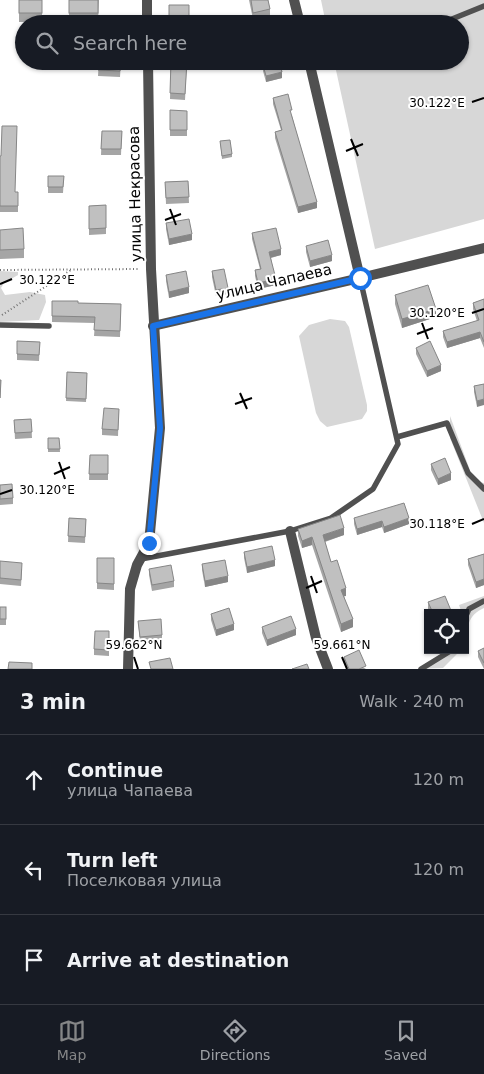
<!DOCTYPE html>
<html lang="en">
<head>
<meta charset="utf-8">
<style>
  :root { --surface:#171b24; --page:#242831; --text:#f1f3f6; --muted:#9ea1a6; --line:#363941; --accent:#858687 }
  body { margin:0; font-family:"DejaVu Sans",sans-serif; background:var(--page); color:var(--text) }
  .controls { position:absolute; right:15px; bottom:15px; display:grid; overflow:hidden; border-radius:0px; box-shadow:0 1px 4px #0004 }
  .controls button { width:45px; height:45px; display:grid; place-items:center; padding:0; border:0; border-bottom:1px solid var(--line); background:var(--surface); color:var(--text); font:25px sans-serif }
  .stop { position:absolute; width:15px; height:15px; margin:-11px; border:4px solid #1a73e8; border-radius:50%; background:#fff }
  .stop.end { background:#1a73e8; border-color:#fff; box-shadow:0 1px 5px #0008 }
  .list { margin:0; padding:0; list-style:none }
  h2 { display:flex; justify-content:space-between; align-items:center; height:65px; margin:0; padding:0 20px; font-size:21px }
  h2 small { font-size:16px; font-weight:400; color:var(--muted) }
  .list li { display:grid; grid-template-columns:32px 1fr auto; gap:15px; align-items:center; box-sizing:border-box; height:90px; padding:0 20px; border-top:1px solid var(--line) }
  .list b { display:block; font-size:19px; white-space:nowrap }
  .list p { margin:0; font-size:16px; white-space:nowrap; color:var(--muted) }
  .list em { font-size:16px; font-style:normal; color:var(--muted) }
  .icon { flex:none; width:28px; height:28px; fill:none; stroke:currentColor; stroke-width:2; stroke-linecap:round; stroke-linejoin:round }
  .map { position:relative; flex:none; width:484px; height:669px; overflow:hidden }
  .search { position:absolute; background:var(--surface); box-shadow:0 1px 4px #0004; left:15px; right:15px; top:15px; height:55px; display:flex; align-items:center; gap:12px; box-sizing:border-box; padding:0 18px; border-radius:28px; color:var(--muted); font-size:19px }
  .sheet { height:335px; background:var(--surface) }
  nav { display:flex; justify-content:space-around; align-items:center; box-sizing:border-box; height:70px; border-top:1px solid var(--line); background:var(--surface); font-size:14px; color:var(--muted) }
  nav a { display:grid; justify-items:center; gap:2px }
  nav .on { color:var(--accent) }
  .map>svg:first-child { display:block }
  .green { fill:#d7d7d7 }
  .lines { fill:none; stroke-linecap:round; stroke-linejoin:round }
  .path { stroke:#727272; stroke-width:2; stroke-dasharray:1 2.5; stroke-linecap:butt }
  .service { stroke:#505050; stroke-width:5.5 }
  .minor { stroke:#505050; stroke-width:10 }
  .wall { fill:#a5a5a5 }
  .shaded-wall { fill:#868686 }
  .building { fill:#c0c0c0; stroke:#868686 }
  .route { stroke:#1a73e8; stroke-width:6 }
  .ticks { fill:none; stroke:#000; stroke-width:2 }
  .labels { text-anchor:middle; stroke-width:4; stroke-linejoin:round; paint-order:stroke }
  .street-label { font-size:15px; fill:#000; stroke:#fff }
  .ticks-label { font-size:12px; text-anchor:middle; fill:#000; stroke:#fff; stroke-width:4; stroke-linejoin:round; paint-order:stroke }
</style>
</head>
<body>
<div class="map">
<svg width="484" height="669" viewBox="0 0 484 669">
  <rect width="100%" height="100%" fill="#fff"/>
  <g class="green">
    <polygon points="321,0 484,0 484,219 375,249 334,61 460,61 460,24 326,24"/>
    <polygon points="0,271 18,272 18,275 4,283 1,288 5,295 30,292 45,295 46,302 39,320 0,322"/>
    <polygon points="330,319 345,321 349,327 367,405 367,411 362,419 327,427 320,421 316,413 299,336 309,325"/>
    <polygon points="450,416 474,481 484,483 484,523 450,438"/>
    <path d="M484,596V608C467,615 467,629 465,646V613H462L459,605Z"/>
    <polygon points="452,650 461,650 443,668 420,669"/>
  </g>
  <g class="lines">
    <g class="path">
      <polyline points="0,270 140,269"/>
      <polyline points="2,315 71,270"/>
    </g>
    <g class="service">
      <polyline points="452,19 484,6"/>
      <polyline points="0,325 49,326"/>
      <polyline points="397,437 447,423 468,473 484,489"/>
      <polyline points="141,559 290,531 331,518 373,489 398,444 360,278"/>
      <polyline points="465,618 469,609 484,601"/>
      <polyline points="421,669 452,650"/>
    </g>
    <g class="minor">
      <polyline points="147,0 147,24"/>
      <polyline points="294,0 300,24"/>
      <polyline points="360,278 484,248"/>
      <polyline points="153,326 360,278 309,61"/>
      <polyline points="290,531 316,638 328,669"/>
      <polyline points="128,669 130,589 137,565 149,543 160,428 151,269 148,61"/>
    </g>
  </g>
  <g class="wall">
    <rect x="19" y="0" width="23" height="22"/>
    <polygon points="69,0 99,0 98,22 69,22"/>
    <polygon points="249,0 268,0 270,9 270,15 253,19"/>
    <polygon points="99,61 121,61 120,77 98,76"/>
    <polygon points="171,61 192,61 192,62 187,62 185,100 170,99"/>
    <polygon points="263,65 282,78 266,82 263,71"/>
    <polygon points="273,98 292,116 317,208 298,213 275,138 275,132 281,130 273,104"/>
    <polygon points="170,110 187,111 187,136 170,136"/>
    <polygon points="102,131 122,131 121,155 101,155"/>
    <polygon points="220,141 232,154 232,157 222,159"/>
    <polygon points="0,156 15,192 18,192 18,212 0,212"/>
    <polygon points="48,176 64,176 63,193 48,193"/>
    <polygon points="188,181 189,203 166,204 165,182"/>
    <polygon points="106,205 106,234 89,235 89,206"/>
    <polygon points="166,223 192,240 169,245 166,229"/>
    <polygon points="0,230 24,249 24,258 0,259"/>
    <polygon points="252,233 281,255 271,258 276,285 258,289 255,276 255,270 260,269 252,239"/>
    <polygon points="306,246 332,261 310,267 306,252"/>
    <polygon points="212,271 228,288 228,294 216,296 212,277"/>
    <polygon points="166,275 189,293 169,298 166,281"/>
    <polygon points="395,295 436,317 402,328 395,304"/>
    <polygon points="484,299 484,348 480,338 447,348 443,337 443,331 477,321 473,309 473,303"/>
    <polygon points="52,301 78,303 121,304 120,337 94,336 95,323 52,322"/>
    <polygon points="17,341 40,342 39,361 17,360"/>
    <polygon points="416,348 441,371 427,377 416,354"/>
    <polygon points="67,372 87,373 86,402 66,401"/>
    <polygon points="484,384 477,407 474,392 474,386"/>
    <polygon points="119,409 118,436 102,435 102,429"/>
    <polygon points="31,419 32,438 15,439 14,420"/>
    <polygon points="48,438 59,438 60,452 48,452"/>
    <polygon points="90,455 108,455 108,480 89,480"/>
    <polygon points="431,464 451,480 438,485 431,470"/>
    <polygon points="0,485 13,498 13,504 0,505"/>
    <polygon points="69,518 86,519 85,543 68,542"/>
    <polygon points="354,518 409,524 384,533 382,527 357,535 354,524"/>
    <polygon points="298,529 344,535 325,542 331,562 346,596 344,596 353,627 341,632 312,545 302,548 298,536"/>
    <polygon points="244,552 275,566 247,573 244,558"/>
    <polygon points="484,554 484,585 476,588 468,565 468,559"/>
    <polygon points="97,558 114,558 114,590 97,589"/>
    <polygon points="0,561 22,569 21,586 0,584"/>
    <polygon points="202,564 228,582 205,587 202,570"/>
    <polygon points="149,569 174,581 174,587 152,591 149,575"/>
    <polygon points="428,602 452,613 430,613 428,609"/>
    <rect x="0" y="607" width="6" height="18"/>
    <polygon points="211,614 234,630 216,636 211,620"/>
    <polygon points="138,621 162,635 162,641 140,643"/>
    <polygon points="262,627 296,635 267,646 262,633"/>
    <polygon points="109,631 109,656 94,655 94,649"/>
    <polygon points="484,648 484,669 478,657 478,651"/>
    <polygon points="344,657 366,669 347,669 344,663"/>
  </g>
  <g class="shaded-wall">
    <polygon points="282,72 282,78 266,82 266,76"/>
    <polygon points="317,202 317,208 298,213 298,207"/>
    <polygon points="192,234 192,240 169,245 169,239"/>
    <polygon points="281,249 281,255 269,258 269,252"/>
    <polygon points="332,255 332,261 310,267 310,261"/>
    <polygon points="276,279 276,285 258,289 258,283"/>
    <polygon points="189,287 189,293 169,298 169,292"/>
    <polygon points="436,309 436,317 402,328 402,319"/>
    <polygon points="480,332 480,338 447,348 447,342"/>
    <polygon points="441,365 441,371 427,377 427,371"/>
    <polygon points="484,399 484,405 477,407 477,401"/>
    <polygon points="451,473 451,480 438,485 438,479"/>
    <polygon points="409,518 409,524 384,533 384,527"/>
    <polygon points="382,521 382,527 357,535 357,529"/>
    <polygon points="344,528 344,535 323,542 323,535"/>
    <polygon points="312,537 312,545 302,548 302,541"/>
    <polygon points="275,560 275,566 247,573 247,567"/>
    <polygon points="228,576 228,582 205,587 205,581"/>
    <polygon points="484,579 484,585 476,588 476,582"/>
    <polygon points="346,588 346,596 341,597 341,590"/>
    <polygon points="353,619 353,627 341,632 341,624"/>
    <polygon points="234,624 234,630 216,636 216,630"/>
    <polygon points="296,629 296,635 267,646 267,640"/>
  </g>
  <g class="building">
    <rect x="19" y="0" width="23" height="13"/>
    <rect x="69" y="0" width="29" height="13"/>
    <polygon points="251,0 268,0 270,9 253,13"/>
    <polygon points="169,5 189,5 189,24 173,24 173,22 169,22"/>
    <polygon points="99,61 121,61 120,71 98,70"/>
    <polygon points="171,61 187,61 185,94 170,93"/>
    <polygon points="277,61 279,61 282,72 266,76 263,65"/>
    <polygon points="288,94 292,110 290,110 317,202 298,207 275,132 282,130 273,98"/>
    <polygon points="170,110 187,111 187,130 170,130"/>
    <polygon points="2,126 17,126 15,192 18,192 18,206 0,206 0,156 1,156"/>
    <polygon points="102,131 122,131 121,149 101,149"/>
    <polygon points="230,140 232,154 222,156 220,141"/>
    <polygon points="48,176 64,176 63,187 48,187"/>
    <polygon points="188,181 189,197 166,198 165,182"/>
    <polygon points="106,205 106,228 89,229 89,206"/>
    <polygon points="189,219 192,234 169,239 166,223"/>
    <polygon points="23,228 24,249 0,250 0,230"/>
    <polygon points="276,228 281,249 269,252 276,279 258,283 255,270 261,269 252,233"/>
    <polygon points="328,240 332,255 310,261 306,246"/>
    <polygon points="224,269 228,288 216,290 212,271"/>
    <polygon points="186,271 189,287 169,292 166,275"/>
    <polygon points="428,285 436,309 402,319 395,295"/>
    <polygon points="484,299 484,342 480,332 447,342 443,331 479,320 473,303"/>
    <polygon points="52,301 78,301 78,303 121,304 120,331 94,330 95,317 52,316"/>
    <polygon points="17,341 40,342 39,355 17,354"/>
    <polygon points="430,341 441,365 427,371 416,348"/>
    <polygon points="67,372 87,373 86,399 66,398"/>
    <polygon points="0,380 1,380 0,398"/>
    <polygon points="484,384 484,399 477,401 474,386"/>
    <polygon points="104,408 119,409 118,430 102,429"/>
    <polygon points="31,419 32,432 15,433 14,420"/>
    <polygon points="48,438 59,438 60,449 48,449"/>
    <polygon points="90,455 108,455 108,474 89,474"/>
    <polygon points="445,458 451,473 438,479 431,464"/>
    <polygon points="12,484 13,498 0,499 0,485"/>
    <polygon points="404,503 409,518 384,527 382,521 357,529 354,518"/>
    <polygon points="340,515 344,528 323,535 331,562 337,560 346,588 341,590 353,619 341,624 312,537 302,541 298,529"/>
    <polygon points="69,518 86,519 85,537 68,536"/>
    <polygon points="272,546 275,560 247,567 244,552"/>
    <polygon points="484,554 484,579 476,582 468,559"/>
    <polygon points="97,558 114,558 114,584 97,583"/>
    <polygon points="225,560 228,576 205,581 202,564"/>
    <polygon points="0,561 22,563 21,580 0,578"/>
    <polygon points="171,565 174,581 152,585 149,569"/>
    <polygon points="445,596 452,613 433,613 428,602"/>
    <rect x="0" y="607" width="6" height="12"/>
    <polygon points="229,608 234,624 216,630 211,614"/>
    <polygon points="291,616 296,629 267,640 262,627"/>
    <polygon points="161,619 162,635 140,637 138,621"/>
    <polygon points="95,631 109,631 109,650 94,649"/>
    <polygon points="484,648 484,663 478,651"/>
    <polygon points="359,650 366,666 359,669 349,669 344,657"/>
    <polygon points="170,658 173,669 151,669 149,662"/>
    <polygon points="9,662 32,663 32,669 8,669"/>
    <polygon points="307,664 309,669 292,669"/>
  </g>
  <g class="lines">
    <polyline class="route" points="149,543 160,428 153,326 360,278"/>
  </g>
  <path class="ticks" d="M472,102L484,98M351,139L358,156M346,151L363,144M170,209L176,225M165,220L181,214M0,284L12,279M472,313L484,309M422,323L428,339M417,334L433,328M240,393L247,409M235,404L252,398M59,462L65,479M54,474L70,467M0,494L12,490M472,524L484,519M311,576L317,593M306,588L322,581M134,657L138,669M342,657L347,669"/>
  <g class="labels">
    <g class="street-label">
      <text transform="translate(135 194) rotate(-91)" y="5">улица Некрасова</text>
      <text transform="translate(274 282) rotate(-13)" y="5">улица Чапаева</text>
    </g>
  </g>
  <g class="ticks-label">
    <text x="437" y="107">30.122°E</text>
    <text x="47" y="284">30.122°E</text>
    <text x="437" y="317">30.120°E</text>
    <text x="47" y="494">30.120°E</text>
    <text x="437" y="528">30.118°E</text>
    <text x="134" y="649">59.662°N</text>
    <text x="342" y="649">59.661°N</text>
  </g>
</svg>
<div class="controls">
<button><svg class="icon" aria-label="locate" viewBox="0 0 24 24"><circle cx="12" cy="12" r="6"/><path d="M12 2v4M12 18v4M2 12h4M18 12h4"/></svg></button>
</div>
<div class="stop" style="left:360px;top:278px"></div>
<div class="stop end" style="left:149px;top:543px"></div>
<div class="search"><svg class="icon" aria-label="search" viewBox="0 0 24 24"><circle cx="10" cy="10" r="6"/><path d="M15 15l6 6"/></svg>Search here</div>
</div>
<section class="sheet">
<h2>3 min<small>Walk · 240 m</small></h2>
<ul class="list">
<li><svg class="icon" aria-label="ahead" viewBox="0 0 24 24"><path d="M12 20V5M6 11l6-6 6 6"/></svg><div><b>Continue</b><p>улица Чапаева</p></div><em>120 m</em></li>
<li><svg class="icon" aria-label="left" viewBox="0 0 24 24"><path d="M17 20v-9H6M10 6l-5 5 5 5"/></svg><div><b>Turn left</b><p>Поселковая улица</p></div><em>120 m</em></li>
<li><svg class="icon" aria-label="arrive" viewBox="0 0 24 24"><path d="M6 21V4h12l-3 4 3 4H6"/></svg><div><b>Arrive at destination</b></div></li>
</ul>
</section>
<nav>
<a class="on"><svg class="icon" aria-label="map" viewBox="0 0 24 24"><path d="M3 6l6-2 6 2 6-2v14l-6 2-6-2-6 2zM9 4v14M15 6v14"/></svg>Map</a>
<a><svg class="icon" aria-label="directions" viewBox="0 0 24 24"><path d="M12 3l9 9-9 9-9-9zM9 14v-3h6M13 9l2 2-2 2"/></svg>Directions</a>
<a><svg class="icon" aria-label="saved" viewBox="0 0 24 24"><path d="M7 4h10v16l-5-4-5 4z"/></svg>Saved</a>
</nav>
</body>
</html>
